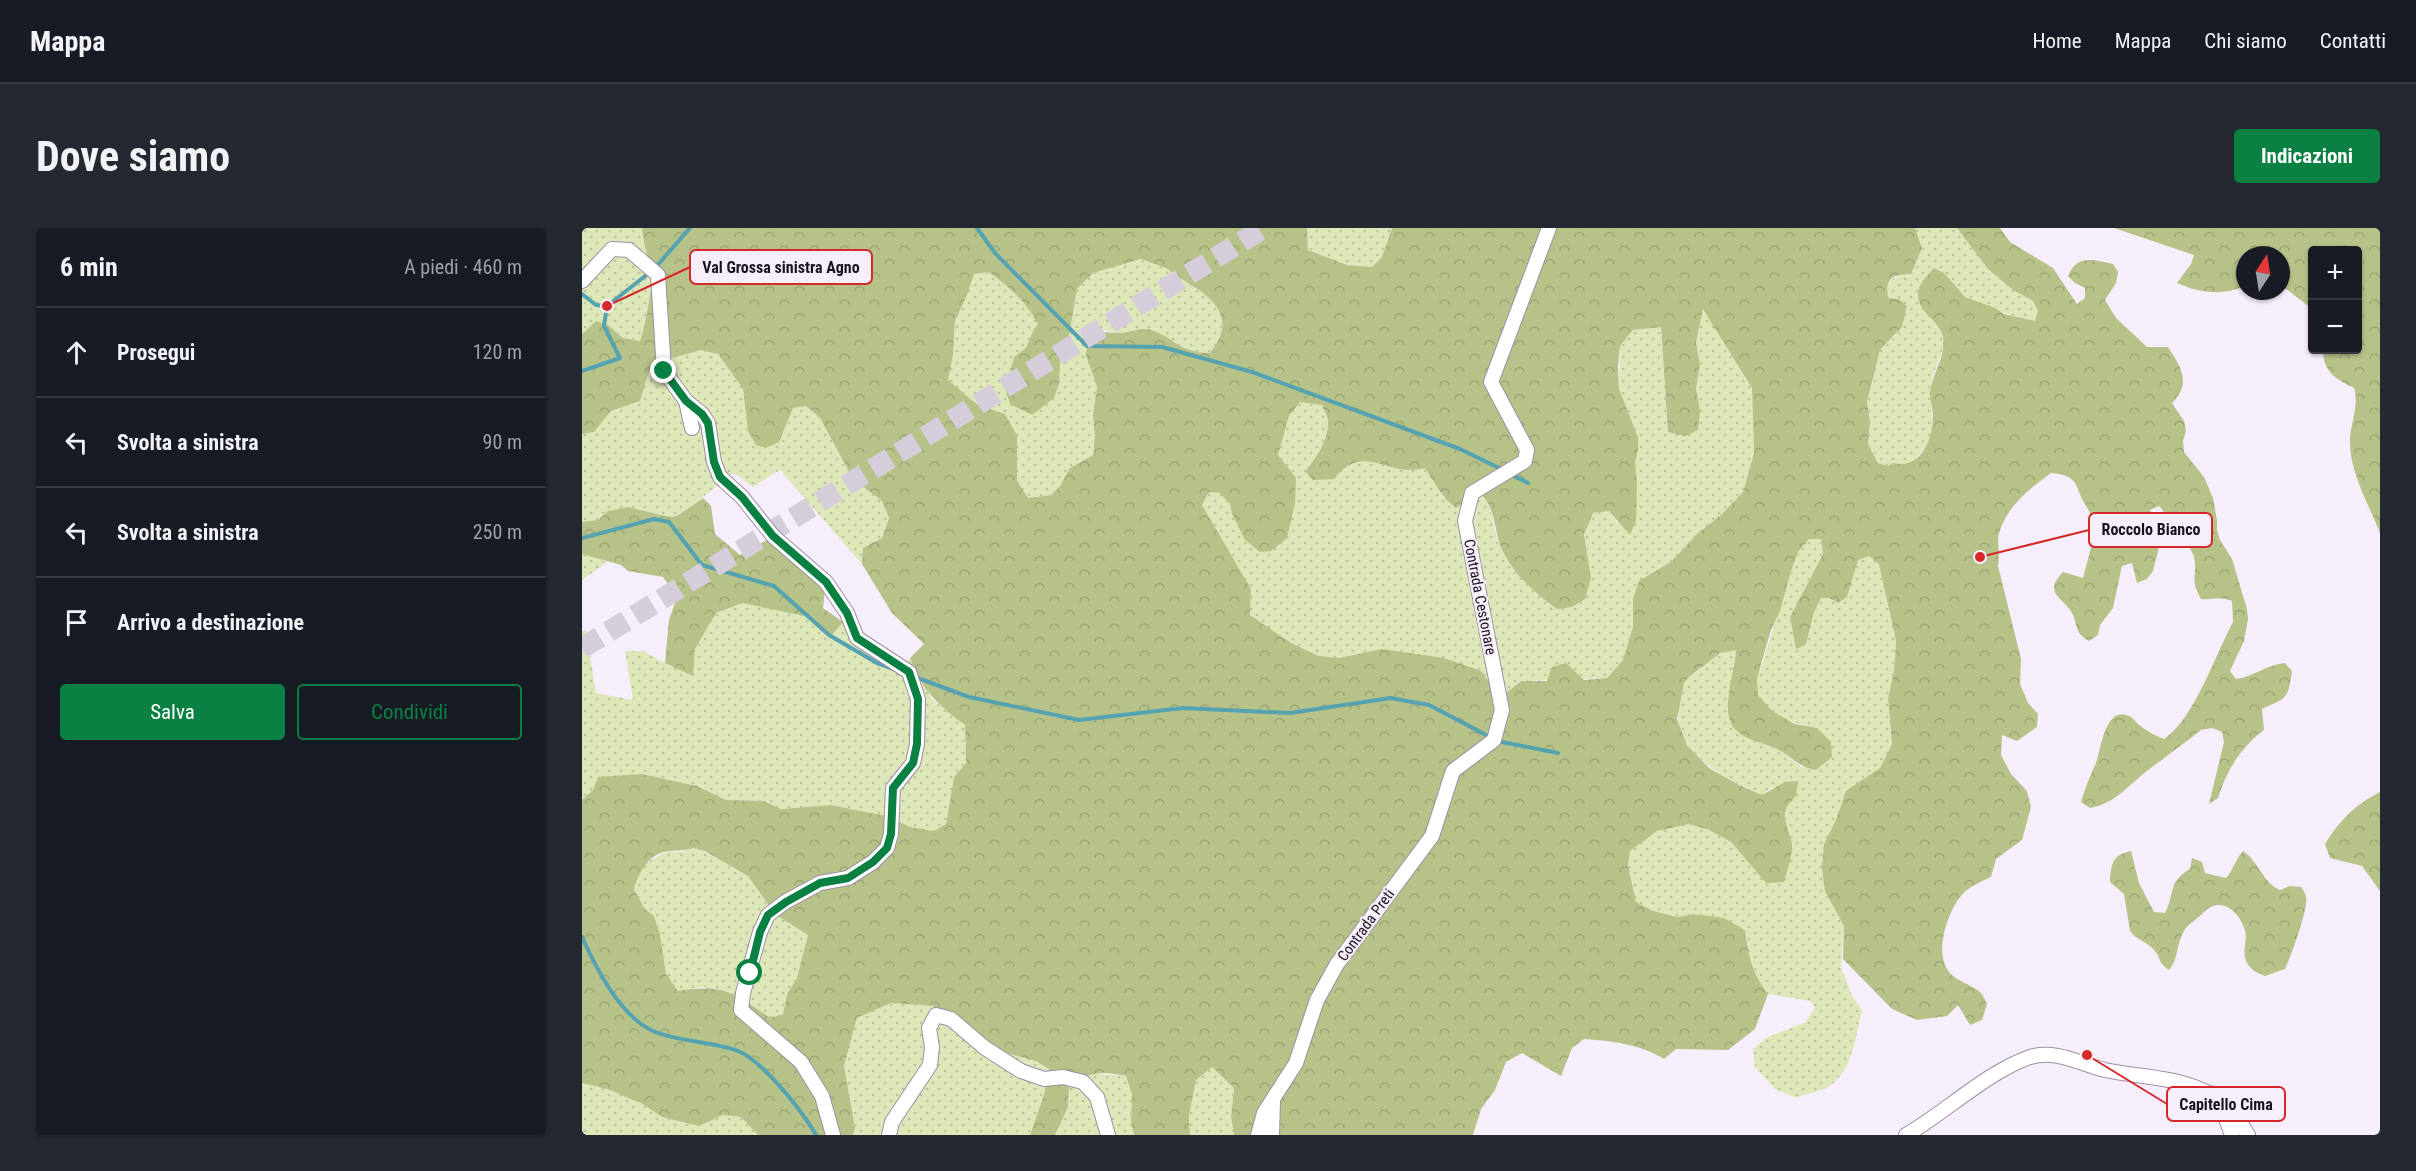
<!DOCTYPE html>
<html lang="it">
<head>
<meta charset="utf-8">
<style>
  :root { --surface:#171b24; --page:#242831; --text:#f1f3f6; --muted:#9ea1a6; --line:#363941; --accent:#0b8043 }
  body { margin:0; font-family:"Roboto Condensed",sans-serif; background:var(--page); color:var(--text) }
  .controls { position:absolute; right:18px; top:18px; display:grid; overflow:hidden; border-radius:6px; box-shadow:0 2px 4px #0004 }
  .controls button { width:54px; height:54px; display:grid; place-items:center; padding:0; border:0; border-bottom:2px solid var(--line); background:var(--surface); color:var(--text); font:30px sans-serif }
  .compass { position:absolute; left:1654px; top:18px; width:54px; height:54px; border-radius:50%; background:var(--surface); box-shadow:0 2px 4px #0004; rotate:12deg }
  .stop { position:absolute; width:18px; height:18px; margin:-14px; border:4px solid #0b8043; border-radius:50%; background:#fff }
  .stop.end { background:#0b8043; border-color:#fff; box-shadow:0 2px 6px #0008 }
  .list { margin:0; padding:0; list-style:none }
  h2 { display:flex; justify-content:space-between; align-items:center; height:78px; margin:0; padding:0 24px; font-size:26px }
  h2 small { font-size:20px; font-weight:400; color:var(--muted) }
  .list li { display:grid; grid-template-columns:39px 1fr auto; gap:18px; align-items:center; box-sizing:border-box; height:90px; padding:0 24px; border-top:2px solid var(--line) }
  .list b { display:block; font-size:22px; white-space:nowrap }
  .list em { font-size:20px; font-style:normal; color:var(--muted) }
  .actions { display:flex; gap:12px; padding:18px 24px }
  .actions a { flex:1; padding:14px 0; border:2px solid var(--accent); border-radius:6px; text-align:center; font-size:21px; color:var(--accent) }
  .actions .main { background:var(--accent); color:#fff }
  .icon { flex:none; width:33px; height:33px; fill:none; stroke:currentColor; stroke-width:2; stroke-linecap:round; stroke-linejoin:round }
  .map { position:relative; flex:none; width:1798px; height:907px; overflow:hidden; border-radius:6px }
  header { display:flex; align-items:center; gap:36px; box-sizing:border-box; height:84px; padding:0 30px; background:var(--surface); border-bottom:2px solid var(--line) }
  header strong { font-size:28px }
  nav { display:flex; gap:33px; margin-inline-start:auto; font-size:21px }
  .intro { display:flex; align-items:center; justify-content:space-between; box-sizing:border-box; height:144px; padding:0 36px }
  h1 { margin:0; font-size:42px }
  .button { padding:15px 27px; border-radius:6px; background:var(--accent); color:#fff; font-size:21px; font-weight:700 }
  main { display:flex; gap:36px; padding:0 36px }
  aside { flex:1; background:var(--surface); border-radius:6px; box-shadow:0 2px 4px #0004 }
  .map>svg:first-child { display:block }
  .grass { fill:url(#grass-dots) }
  .forest { fill:url(#forest-crowns); fill-rule:evenodd }
  .lines { fill:none; stroke-linecap:round; stroke-linejoin:round }
  .stream { stroke:#55a2b1; stroke-width:4 }
  .highway-tunnel { stroke:#d6cdda; stroke-width:21; stroke-dasharray:21 10; stroke-linecap:butt }
  .minor-casing { stroke:#9c90a5; stroke-width:16 }
  .minor { stroke:#fff; stroke-width:14 }
  .route { stroke:#0b8043; stroke-width:8 }
  .labels { text-anchor:middle; stroke-width:4.5; stroke-linejoin:round; paint-order:stroke }
  .street-label { font-size:15px; fill:#19141c; stroke:#f7eefc }
  .leader { fill:none; stroke:#d62828; stroke-width:2 }
  .callout-dot { fill:#d62828; stroke:#f7eefc; stroke-width:2 }
  .callout { fill:#f7eefc; stroke:#d62828; stroke-width:2 }
  .callout-label { font-size:16px; text-anchor:middle; font-weight:bold; fill:#19141c }
</style>
</head>
<body>
<header>
<strong>Mappa</strong>
<nav><a>Home</a><a>Mappa</a><a>Chi siamo</a><a>Contatti</a></nav>
</header>
<div class="intro"><h1>Dove siamo</h1><a class="button">Indicazioni</a></div>
<main>
<aside>
<h2>6 min<small>A piedi · 460 m</small></h2>
<ul class="list">
<li><svg class="icon" aria-label="ahead" viewBox="0 0 24 24"><path d="M12 20V5M6 11l6-6 6 6"/></svg><div><b>Prosegui</b></div><em>120 m</em></li>
<li><svg class="icon" aria-label="left" viewBox="0 0 24 24"><path d="M17 20v-9H6M10 6l-5 5 5 5"/></svg><div><b>Svolta a sinistra</b></div><em>90 m</em></li>
<li><svg class="icon" aria-label="left" viewBox="0 0 24 24"><path d="M17 20v-9H6M10 6l-5 5 5 5"/></svg><div><b>Svolta a sinistra</b></div><em>250 m</em></li>
<li><svg class="icon" aria-label="arrive" viewBox="0 0 24 24"><path d="M6 21V4h12l-3 4 3 4H6"/></svg><div><b>Arrivo a destinazione</b></div></li>
</ul>
<div class="actions"><a class="main">Salva</a><a>Condividi</a></div>
</aside>
<div class="map">
<svg width="1798" height="907" viewBox="0 0 1798 907">
  <defs>
    <pattern id="grass-dots" width="8" height="8" patternUnits="userSpaceOnUse" patternTransform="scale(1.5)"><rect width="8" height="8" fill="#dde7b8"/><path d="M2 2h.1M6 6h.1" fill="none" stroke="#bdc59e" stroke-width="1.8" stroke-linecap="round"/></pattern>
    <pattern id="forest-crowns" width="20" height="18" patternUnits="userSpaceOnUse" patternTransform="scale(1.5)"><rect width="20" height="18" fill="#b6c288"/><path d="M2 6a3 3 0 1 1 6 0M12 15a3 3 0 1 1 6 0" fill="none" stroke="#9ca675"/></pattern>
  </defs>
  <rect width="100%" height="100%" fill="#f7eefc"/>
  <g class="grass">
    <path d="M0,0H60C61,16 67,31 70,47C71,57 62,103 58,113L41,110L26,97L14,94L0,106Z"/>
    <polygon points="725,0 810,0 800,29 790,39 765,37 726,22"/>
    <path d="M1333,0H1375L1406,41L1431,62L1451,73L1456,83L1453,93C1430,88 1392,78 1375,62L1347,87C1377,121 1350,130 1348,165C1347,171 1350,178 1350,184C1353,208 1343,227 1322,238L1311,235L1307,238L1296,235L1286,216L1288,194L1285,174L1298,122L1314,107C1308,82 1291,47 1329,45L1340,20Z"/>
    <path d="M559,31C566,34 574,36 581,39C589,42 594,48 601,52C632,70 656,90 628,125H612L570,102H554L539,105L522,102L511,147L515,159L511,187L513,210L511,227L488,240L478,258L469,267L446,270L435,251V207L423,186L396,177L366,152L371,127L373,93L385,67L391,46L407,44C427,59 444,74 457,96L451,103L445,120L432,129L477,155L478,136L488,103L495,61L511,45Z"/>
    <path d="M1121,80L1170,160L1172,225L1161,264L1140,286L1116,305L1090,333L1057,353L1051,370V399L1041,432L1025,450L939,453L924,465L910,458L781,425L757,430L737,428L709,415L667,387L668,361L620,277L627,264L638,265L648,276L650,286L696,227L707,188L718,174L740,177C742,183 747,190 746,195C746,213 734,229 723,242L752,251C783,212 805,251 843,240L854,255L861,270L896,265C911,276 909,290 914,306C922,338 949,363 975,381L1009,350L1002,305L1011,285L1027,283L1036,295L1055,254L1053,235L1056,222V209L1037,161L1038,118L1051,102L1079,99L1086,204L1118,182L1114,160L1118,137L1114,114Z"/>
    <polygon points="119,122 136,126 161,161 166,203 197,214 211,180 224,178 238,190 271,251 300,273 307,290 300,310 281,320 280,336 198,242 171,259 152,245 96,288 87,289 46,279 27,283 16,292 0,294 0,206 12,204 29,183 58,173 67,143 76,130 94,129"/>
    <path d="M1227,311H1239L1241,326L1208,389L1224,416L1232,384L1239,370H1247L1256,375L1265,369L1275,332L1287,328L1297,336L1314,413L1312,443L1306,470L1310,516L1298,540L1286,550L1254,592L1242,617L1262,698L1259,739L1270,768L1280,782C1274,807 1270,845 1246,859C1240,863 1225,865 1215,870L1193,861L1173,839L1171,821L1184,810L1224,794L1233,779L1228,773L1186,766C1169,743 1167,729 1163,701L1111,686L1096,689L1071,683L1054,674L1046,638L1048,623L1075,602L1107,596L1127,602L1149,614L1184,655L1205,577L1190,559L1180,567C1153,555 1125,542 1107,518C1094,501 1092,471 1104,452C1107,448 1111,447 1115,444C1119,441 1121,437 1125,433C1133,426 1144,424 1154,421L1153,442L1146,468L1154,502L1197,522L1221,540L1235,500C1215,497 1184,487 1176,467C1174,463 1175,456 1175,452L1209,343L1216,324Z"/>
    <polygon points="0,326 3,326 25,334 0,352"/>
    <polygon points="160,374 223,388 248,410 261,394 315,442 328,430 350,471 383,497 384,535 372,549 364,596 352,603 327,599 289,585 249,577 199,581 182,573 144,572 115,558 60,546 41,549 11,562 0,572 0,403 4,403 14,465 51,472 43,423 61,423 83,435 113,421 134,385"/>
    <polygon points="112,620 123,623 166,648 193,686 226,707 215,750 205,766 201,786 188,790 166,775 123,759 96,763 84,746 78,706 72,688 62,680 52,661 57,645 64,635 85,623 99,624"/>
    <polygon points="309,775 351,778 428,826 454,833 467,841 462,867 448,907 271,907 273,900 262,838 275,790"/>
    <polygon points="630,838 652,860 649,889 652,907 608,907 607,888 614,852"/>
    <polygon points="508,845 544,848 550,867 549,893 552,907 473,907 486,879 487,857"/>
    <polygon points="0,855 25,861 62,876 80,889 117,897 141,887 159,889 176,907 0,907"/>
  </g>
  <g class="forest">
    <path d="M60,0H725L726,22L765,37L790,39L800,29L810,0H1333L1340,20L1329,46C1310,46 1303,51 1306,70L1317,71L1325,78L1320,99L1298,122L1285,174L1288,194L1286,216L1296,235L1307,238L1311,235C1339,242 1351,211 1351,187C1351,179 1347,172 1348,164C1350,146 1364,129 1361,110C1359,94 1336,84 1336,67C1336,55 1345,48 1352,40L1362,45L1383,69L1413,80L1422,86L1453,93L1456,83L1451,73L1431,62L1406,41L1375,0H1418L1428,14L1471,40L1495,76L1503,70V60L1493,55L1486,48C1495,26 1511,32 1531,36L1536,44L1534,55L1523,72L1534,90L1565,119H1586C1599,139 1610,155 1590,175L1602,193L1604,203L1601,213L1602,224L1622,249L1631,270L1635,292V302L1638,312L1650,331L1665,381L1666,391L1662,413L1648,443L1654,451C1672,449 1685,436 1703,435L1710,443C1706,471 1705,470 1680,481L1682,502C1658,520 1645,542 1636,570L1627,576L1642,514L1640,504L1630,500L1619,502C1603,515 1586,527 1570,539C1549,554 1534,576 1508,580L1499,574C1503,560 1508,548 1514,535C1519,522 1523,477 1547,488C1550,489 1552,492 1554,494C1562,502 1572,507 1582,511C1613,490 1633,427 1651,394L1650,373C1639,368 1631,372 1619,371C1607,351 1616,348 1612,329C1610,319 1585,287 1577,278L1568,282L1578,301L1579,312L1571,343L1565,351L1555,355L1550,335L1540,338L1531,380L1518,397L1516,407L1507,413C1492,404 1497,401 1491,387C1484,370 1459,367 1481,344L1501,350C1506,330 1514,310 1509,290C1508,282 1502,276 1499,269C1493,251 1489,247 1469,245C1447,261 1426,277 1417,305C1415,312 1418,328 1416,338L1439,431L1438,456L1446,475L1456,486L1455,499L1435,513L1420,507L1419,527L1429,546L1445,563L1449,579L1440,612L1414,631L1409,649C1398,654 1386,659 1378,669C1365,686 1352,725 1367,744C1375,754 1389,756 1398,764C1401,767 1403,772 1405,776L1400,792L1388,797L1376,777L1365,788L1335,792L1310,781L1261,731L1262,698L1243,663L1240,641L1242,616L1254,592L1264,563L1298,540L1310,516L1306,470L1312,443L1314,413L1297,336L1287,328L1276,332L1265,369L1256,375L1247,370H1239L1232,384L1224,416L1214,421L1208,389L1241,326L1239,311H1227L1216,324L1209,343L1198,383L1189,402L1179,436L1175,452L1176,467L1190,483L1213,496L1235,500L1249,514L1250,529L1234,542C1215,539 1209,527 1193,520C1182,515 1164,512 1155,503C1135,485 1154,444 1154,422L1138,425L1107,449L1102,455L1095,491L1105,517L1127,540L1157,557L1180,567L1203,554L1216,553L1214,568C1194,587 1206,595 1210,616C1211,627 1205,643 1202,654L1184,655L1149,614L1127,602L1107,596L1075,603L1048,623L1046,638L1054,674L1071,683L1096,689L1111,686L1142,690L1163,702C1167,729 1169,743 1186,766L1173,801L1146,822L1094,821L1082,831C1058,816 1029,813 1002,811L990,820L979,848L940,825L924,834L913,862L899,881L891,907H652L649,889L652,860L630,839L614,852L607,888L608,907H552L549,893L550,867L544,848C517,843 512,843 487,857L486,879L473,907H448L462,867L467,841L454,833L428,826L394,812L377,794L351,778L309,775L275,790L262,838L273,900L271,907H176L159,889L141,887L117,898L80,889L61,876L25,861L0,855V572L11,562L16,549L60,546L115,558L144,572L182,573L199,581L249,577L304,588L328,599L352,603L364,596L372,549L384,535L383,497C358,479 338,460 328,430L342,416L310,385L280,336L281,320L300,310L307,290L300,273L271,251L238,190L224,178L211,180L197,214L184,220L174,217L166,203L161,161L136,126L119,122L94,129L76,130L67,143L58,173L29,183L12,204L0,206V106L14,93L26,97L41,110L58,113C62,104 71,56 70,47C67,31 61,16 60,0ZM559,31C566,34 574,36 581,39C589,42 594,48 601,52C632,70 656,90 628,125C599,125 595,112 572,103C561,98 550,104 539,105C526,105 520,103 506,106L504,127L515,159L511,187L513,210L511,227L488,240L478,258L469,267L446,270L435,252V207L423,186L396,177L366,152L371,127L373,93L385,67L392,46L407,44C427,59 444,74 456,96L451,103L444,120L432,129L424,163L428,176L450,187L472,170L477,155L478,136L488,103L495,61L511,45ZM1121,81L1170,160L1172,225L1161,264L1140,286L1116,305L1090,333L1057,353L1051,370V399L1041,432L1025,450L1002,452L984,435L970,439L965,453H939L924,465L910,458L899,443L862,430L800,421L757,430L737,428L709,415L668,387L669,361L620,277L627,264L638,265L648,276L650,286L663,312L678,324L689,323L705,310L713,275L714,250L696,227L707,188L718,174L740,177C742,183 747,190 746,195C746,213 734,230 723,243L731,252L752,251C783,212 805,251 843,240C854,256 858,268 874,280L897,265C915,279 911,304 921,324C933,348 954,366 975,381L990,379L1003,371L1009,350L1002,306L1011,285L1027,283L1048,307L1054,293L1055,254L1053,235L1056,222V209L1037,161L1036,138L1038,118L1051,102L1079,99L1086,204L1103,208L1116,202L1118,182L1114,160L1118,137L1114,114ZM112,620L123,623L166,648L193,686L226,707L215,750L205,766L201,786L188,790C151,764 142,756 96,763L84,746L78,706L72,688L62,680L52,661C57,644 67,625 87,623C97,622 102,623 112,620Z"/>
    <path d="M1532,0H1798V305C1787,277 1769,247 1768,216C1767,197 1778,178 1772,160C1754,151 1741,144 1741,122H1776V22H1730V81L1699,57V27H1663V58C1641,68 1617,65 1595,55L1609,36L1612,27Z"/>
    <polygon points="121,270 129,278 133,306 158,327 185,312 243,361 241,380 261,394 248,410 223,388 160,375 134,385 113,421 111,448 83,435 87,392 95,369 81,349 46,343 39,337 0,326 0,294 16,292 26,283 46,279 87,289 95,288"/>
    <path d="M1798,564V663L1780,638L1748,630L1743,616C1758,592 1773,577 1798,564Z"/>
    <path d="M1549,623L1557,655L1572,684L1583,685C1593,666 1586,653 1608,641L1610,630L1620,634L1623,645L1644,650C1652,641 1653,632 1661,623C1677,634 1681,655 1698,662L1708,658L1719,659C1721,662 1723,665 1724,668C1727,680 1709,728 1703,741L1683,748C1675,745 1669,742 1665,735C1659,723 1666,713 1663,703C1658,684 1639,667 1622,684C1616,691 1606,695 1602,703C1594,716 1597,730 1587,742C1575,734 1580,731 1572,722C1566,714 1554,712 1548,703L1542,666L1528,654C1529,636 1530,627 1549,623Z"/>
  </g>
  <g class="lines">
    <g class="stream">
      <polyline points="395,0 413,25 505,118 580,119 670,144 878,221 921,242"/>
      <polyline points="73,40 108,0"/>
      <polyline points="0,66 14,77 25,78"/>
      <polyline points="0,143 38,130 22,98 25,78 67,45"/>
      <polyline points="928,246 946,255"/>
      <polyline points="0,310 72,291 87,294 120,337 192,358 247,407 295,435 314,442"/>
      <polyline points="333,449 387,469 497,492 601,480 708,485 809,470 847,477 908,509"/>
      <polyline points="915,513 976,525"/>
      <path d="M0,709C14,740 38,788 71,803C95,814 131,813 156,823C181,833 221,884 234,907"/>
    </g>
    <polyline class="highway-tunnel" points="0,420 682,0"/>
    <g class="minor-casing">
      <g id="minor">
        <polyline points="0,53 30,21 47,22 76,47 82,143 104,173 110,200"/>
        <polyline points="104,173 120,186 126,195 132,234 138,249 160,269 191,308 244,354 265,385 275,410 327,444 336,471 335,516 331,535 311,560 309,606 305,620 291,634 266,650 238,655 203,674 186,687 178,704 161,765 159,782 219,834 240,868 251,907"/>
        <polyline points="1640,880 1650,907"/>
        <polyline points="307,907 310,894 348,837 350,819 347,800 354,787 369,791 403,820 439,843 462,851 481,849 501,854 515,869 526,907"/>
        <polyline points="676,907 682,885 714,835 735,772 755,736 850,608 871,543 912,512 920,482 883,293 890,265 943,233 945,222 909,154 967,0"/>
        <polyline points="690,907 691,873"/>
        <path d="M1324,907C1364,884 1405,844 1448,829C1474,821 1498,836 1523,842C1565,851 1610,848 1645,877C1654,884 1660,898 1666,907"/>
      </g>
    </g>
    <use href="#minor" class="minor"/>
  </g>
  <g class="lines">
    <polyline class="route" points="82,143 104,173 120,186 126,195 132,234 138,249 160,269 191,308 244,354 265,385 275,410 327,444 336,471 335,516 331,535 311,560 309,606 305,620 291,634 266,650 238,655 204,674 186,687 178,704 168,745"/>
  </g>
  <g class="labels">
    <g class="street-label">
      <text transform="translate(898 369) rotate(79)" y="5">Contrada Cestonare</text>
      <text transform="translate(784 697) rotate(-54)" y="5">Contrada Preti</text>
    </g>
  </g>
  <path class="leader" d="M25 78L108 39M1398 329L1507 302M1505 827L1585 876"/>
  <g class="callout-dot">
    <circle cx="25" cy="78" r="6"/>
    <circle cx="1398" cy="329" r="6"/>
    <circle cx="1505" cy="827" r="6"/>
  </g>
  <g class="callout">
    <rect x="108" y="22" width="182" height="34" rx="6"/>
    <rect x="1507" y="285" width="123" height="34" rx="6"/>
    <rect x="1585" y="859" width="118" height="34" rx="6"/>
  </g>
  <g class="callout-label">
    <text x="199" y="45">Val Grossa sinistra Agno</text>
    <text x="1569" y="307">Roccolo Bianco</text>
    <text x="1644" y="882">Capitello Cima</text>
  </g>
</svg>
<div class="controls">
<button>+</button>
<button>−</button>
</div>
<svg class="compass" viewBox="-18 -18 36 36"><path d="M0-13l5 13h-10z" fill="#e53935"/><path d="M0 13l5-13h-10z" fill="#9ea1a6"/></svg>
<div class="stop" style="left:168px;top:745px"></div>
<div class="stop end" style="left:82px;top:143px"></div>
</div>
</main>
</body>
</html>
